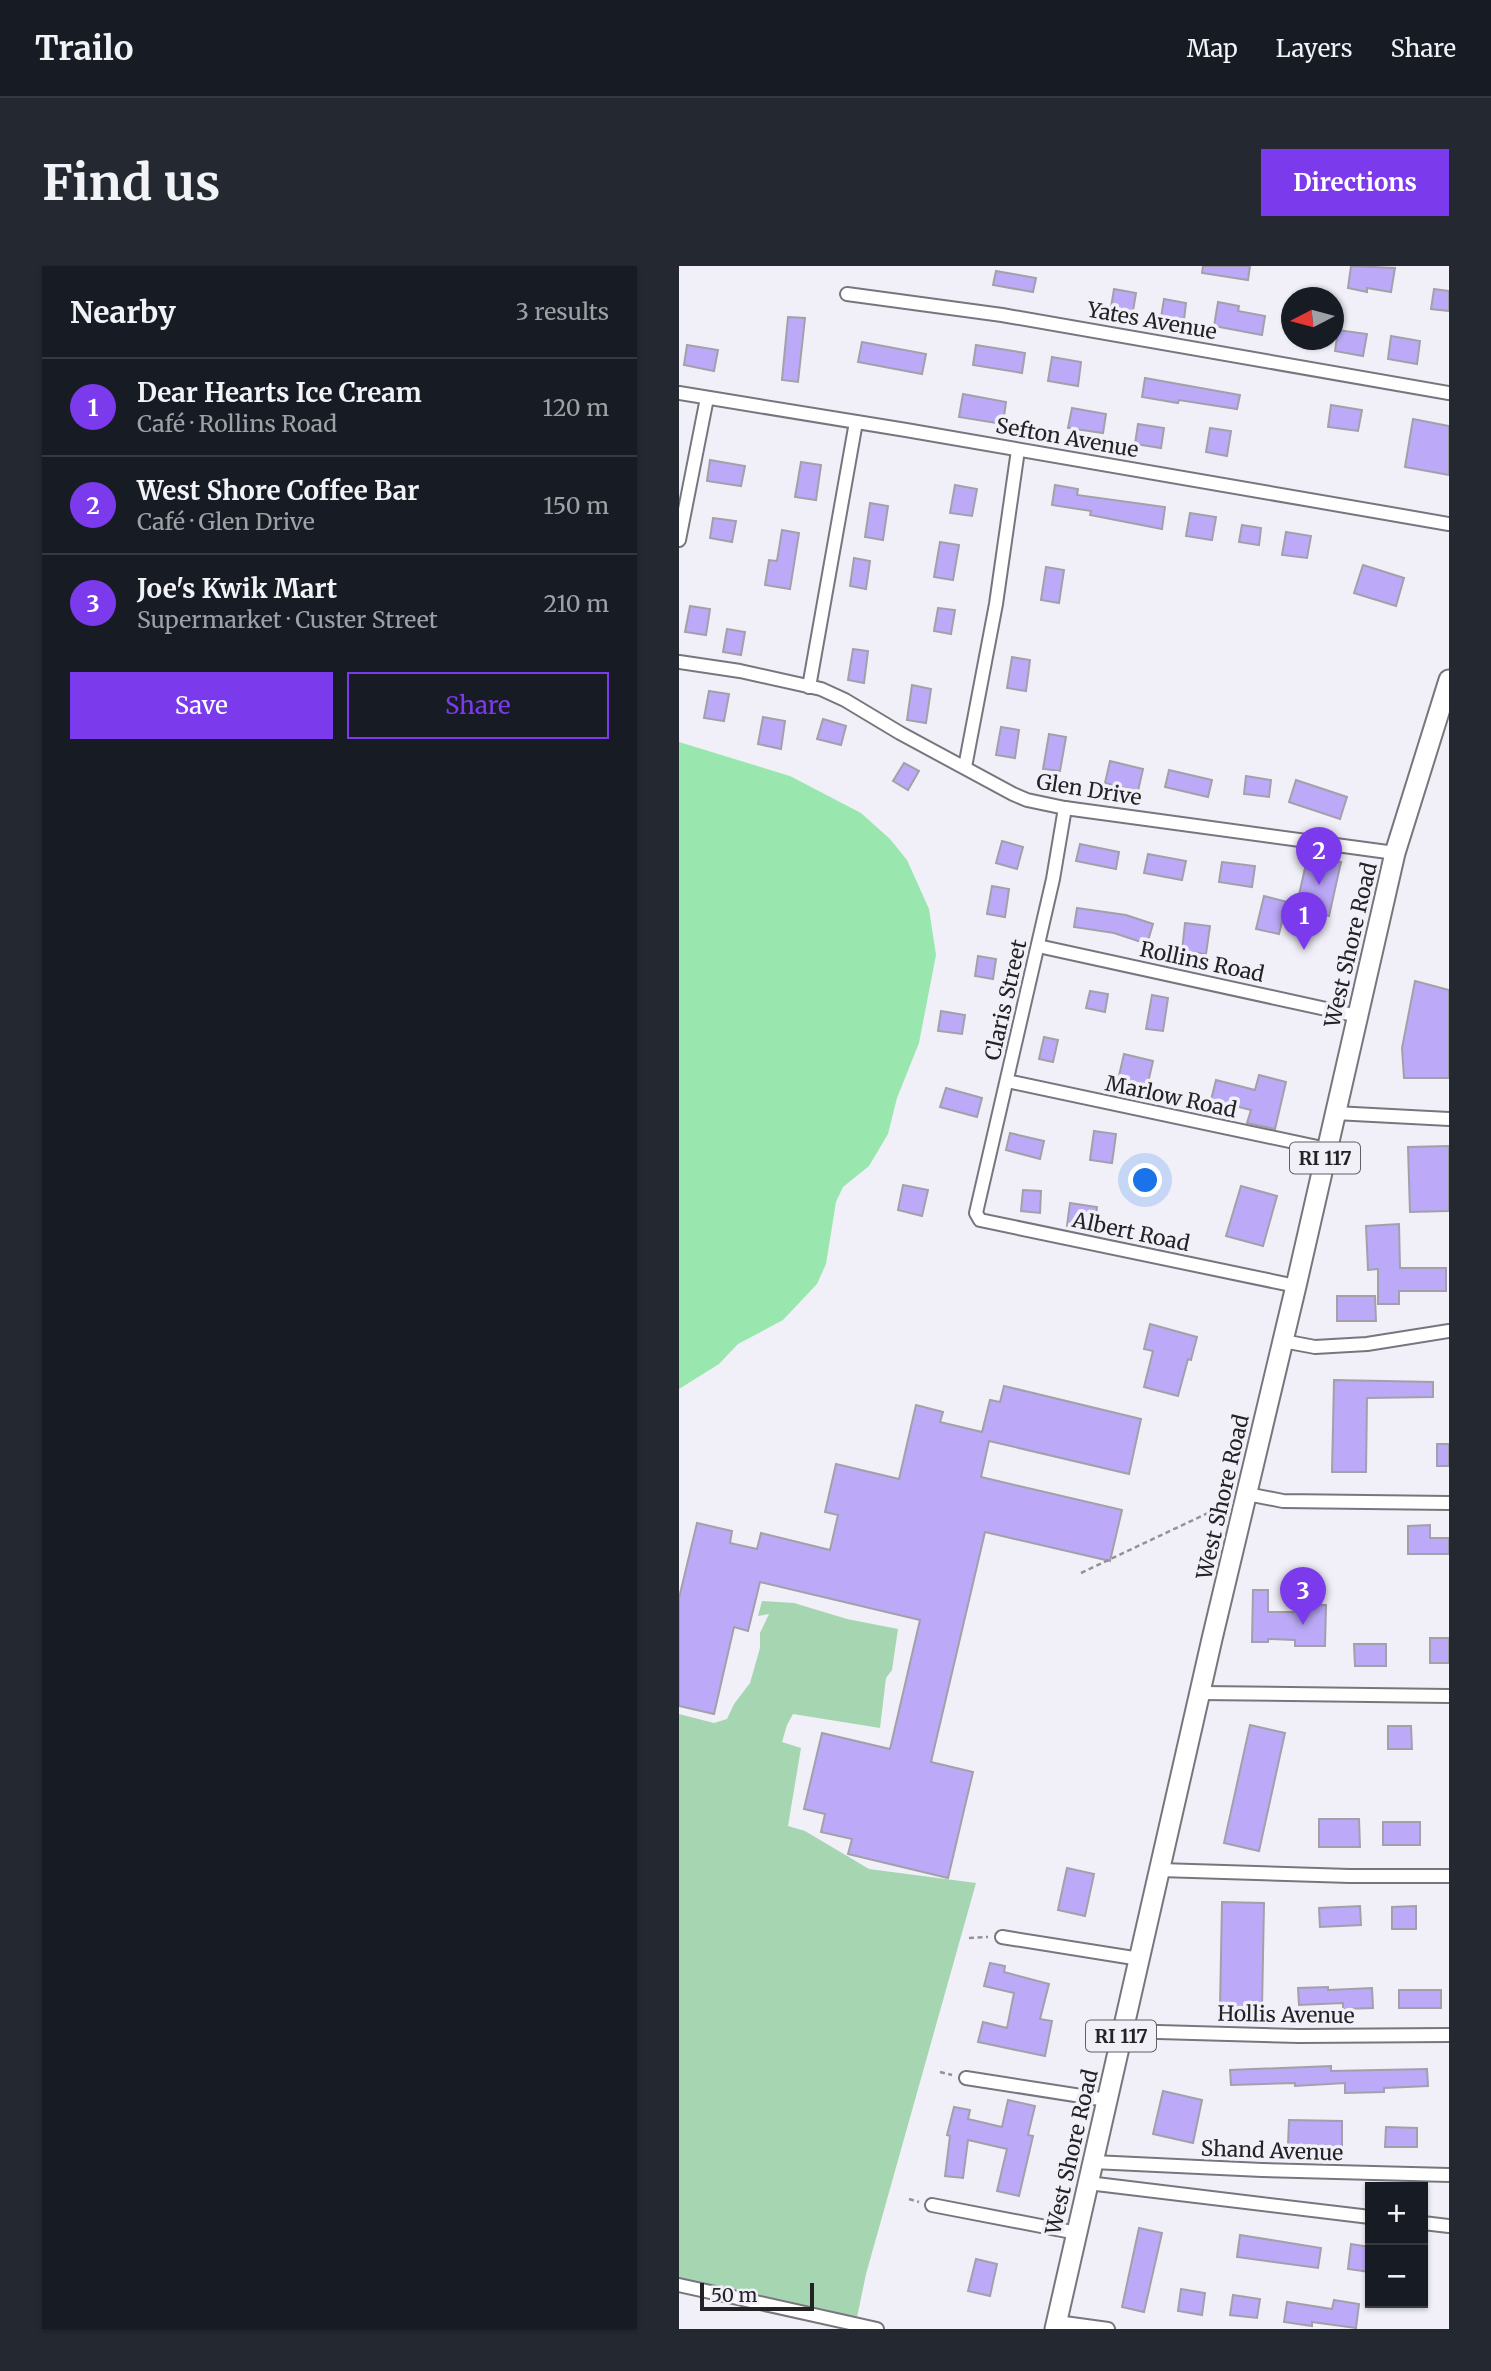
<!DOCTYPE html>
<html lang="en">
<head>
<meta charset="utf-8">
<style>
  :root { --surface:#171b24; --page:#242831; --text:#f1f3f6; --muted:#9ea1a6; --line:#363941; --accent:#7c3aed }
  body { margin:0; font-family:Merriweather,serif; background:var(--page); color:var(--text) }
  .controls { position:absolute; right:21px; bottom:21px; display:grid; overflow:hidden; border-radius:0px; box-shadow:0 2px 5px #0004 }
  .controls button { width:63px; height:63px; display:grid; place-items:center; padding:0; border:0; border-bottom:2px solid var(--line); background:var(--surface); color:var(--text); font:35px sans-serif }
  .compass { position:absolute; left:602px; top:21px; width:63px; height:63px; border-radius:50%; background:var(--surface); box-shadow:0 2px 5px #0004; rotate:264deg }
  .scale { position:absolute; left:21px; bottom:18px; width:114px; box-sizing:border-box; padding-left:7px; border:4px solid #232225; border-top:0; font-size:19px; line-height:24px; white-space:nowrap; color:#232225; -webkit-text-stroke:5px #f1f0f8; paint-order:stroke }
  .you { position:absolute; left:467px; top:915px; width:24px; height:24px; margin:-18px; border:5px solid #fff; border-radius:50%; background:#1a73e8; box-shadow:0 0 0 10px #1a73e833 }
  .badge { display:grid; place-items:center; width:46px; height:46px; border-radius:50%; background:var(--accent); color:#fff; font-size:23px; font-weight:700 }
  .pin { position:absolute; translate:-50% -58px; filter:drop-shadow(0 2px 4px #0008) }
  .pin::after { content:''; position:absolute; top:37px; width:24px; height:21px; background:inherit; clip-path:polygon(0 0,100% 0,50% 100%) }
  .list { margin:0; padding:0; list-style:none }
  h2 { display:flex; justify-content:space-between; align-items:center; height:91px; margin:0; padding:0 28px; font-size:30px }
  h2 small { font-size:23px; font-weight:400; color:var(--muted) }
  .list li { display:grid; grid-template-columns:46px 1fr auto; gap:21px; align-items:center; box-sizing:border-box; height:98px; padding:0 28px; border-top:2px solid var(--line) }
  .list b { display:block; font-size:26px; white-space:nowrap }
  .list p { margin:0; font-size:23px; white-space:nowrap; color:var(--muted) }
  .list em { font-size:23px; font-style:normal; color:var(--muted) }
  .actions { display:flex; gap:14px; padding:21px 28px }
  .actions a { flex:1; padding:16px 0; border:2px solid var(--accent); border-radius:0px; text-align:center; font-size:24px; color:var(--accent) }
  .actions .main { background:var(--accent); color:#fff }
  .map { position:relative; flex:none; width:770px; height:2063px; overflow:hidden; border-radius:0px }
  header { display:flex; align-items:center; gap:42px; box-sizing:border-box; height:98px; padding:0 35px; background:var(--surface); border-bottom:2px solid var(--line) }
  header strong { font-size:33px }
  nav { display:flex; gap:38px; margin-inline-start:auto; font-size:24px }
  .intro { display:flex; align-items:center; justify-content:space-between; box-sizing:border-box; height:168px; padding:0 42px }
  h1 { margin:0; font-size:49px }
  .button { padding:18px 32px; border-radius:0px; background:var(--accent); color:#fff; font-size:24px; font-weight:700 }
  main { display:flex; gap:42px; padding:0 42px }
  aside { flex:1; background:var(--surface); border-radius:0px; box-shadow:0 2px 5px #0004 }
  .map>svg:first-child { display:block }
  .green { fill:#a5d6b1 }
  .water { fill:#99e7ae }
  .building { fill:#bcaaf8; stroke:#a2a0a8; stroke-width:2 }
  .lines { fill:none; stroke-linecap:round; stroke-linejoin:round }
  .street-casing { stroke:#77767d; stroke-width:16 }
  .primary-casing { stroke:#77767d; stroke-width:23 }
  .path { stroke:#939298; stroke-width:2.5; stroke-dasharray:5 3.5; stroke-linecap:butt }
  .street { stroke:#fff; stroke-width:12 }
  .primary { stroke:#fff; stroke-width:19 }
  .labels { text-anchor:middle; stroke-width:7; stroke-linejoin:round; paint-order:stroke }
  .shield { fill:#f1f0f8; stroke:#616064; stroke-width:2 }
  .shield-label { font-size:19px; font-weight:bold; fill:#232225 }
  .street-label { font-size:21px; fill:#232225; stroke:#f1f0f8 }
</style>
</head>
<body>
<header>
<strong>Trailo</strong>
<nav><a>Map</a><a>Layers</a><a>Share</a></nav>
</header>
<div class="intro"><h1>Find us</h1><a class="button">Directions</a></div>
<main>
<aside>
<h2>Nearby<small>3 results</small></h2>
<ul class="list">
<li><span class="badge">1</span><div><b>Dear Hearts Ice Cream</b><p>Café · Rollins Road</p></div><em>120 m</em></li>
<li><span class="badge">2</span><div><b>West Shore Coffee Bar</b><p>Café · Glen Drive</p></div><em>150 m</em></li>
<li><span class="badge">3</span><div><b>Joe's Kwik Mart</b><p>Supermarket · Custer Street</p></div><em>210 m</em></li>
</ul>
<div class="actions"><a class="main">Save</a><a>Share</a></div>
</aside>
<div class="map">
<svg width="770" height="2063" viewBox="0 0 770 2063">
  <rect width="100%" height="100%" fill="#f1f0f8"/>
  <polygon class="green" points="83,1335 115,1337 168,1353 219,1363 213,1404 207,1412 201,1462 114,1448 108,1459 103,1476 122,1482 109,1560 126,1565 190,1603 297,1617 187,2008 177,2056 0,2018 0,1448 35,1457 48,1453 55,1438 71,1417 81,1382 81,1367 90,1348 79,1350"/>
  <polygon class="water" points="0,476 111,510 182,547 211,573 228,594 250,643 257,689 240,777 218,832 209,868 190,900 164,921 157,936 147,998 138,1018 104,1054 59,1078 40,1098 0,1123"/>
  <g class="building">
    <polygon points="524,0 571,0 569,14 523,7"/>
    <polygon points="672,0 716,2 712,26 688,22 688,26 669,22"/>
    <polygon points="317,5 357,12 354,26 314,19"/>
    <polygon points="435,23 457,27 453,51 431,48"/>
    <polygon points="755,23 770,25 770,45 752,43"/>
    <polygon points="485,33 507,37 504,62 481,58"/>
    <polygon points="539,36 560,40 559,45 586,50 583,69 535,60"/>
    <polygon points="109,51 126,52 119,116 103,114"/>
    <polygon points="659,64 688,68 684,90 656,85"/>
    <polygon points="712,70 741,75 738,98 709,93"/>
    <polygon points="183,76 247,88 243,108 179,96"/>
    <polygon points="8,79 39,84 35,105 5,99"/>
    <polygon points="297,79 346,87 343,107 294,99"/>
    <polygon points="373,91 402,96 399,120 369,115"/>
    <polygon points="466,112 561,129 558,143 500,134 499,137 463,131"/>
    <polygon points="284,128 327,136 324,158 280,151"/>
    <polygon points="652,139 683,144 679,165 649,161"/>
    <polygon points="393,142 427,148 424,167 389,162"/>
    <polygon points="734,153 770,160 770,209 726,201"/>
    <polygon points="459,158 485,162 482,182 456,178"/>
    <polygon points="531,162 552,165 548,190 527,186"/>
    <polygon points="31,194 66,200 62,220 28,215"/>
    <polygon points="122,196 142,199 137,234 116,231"/>
    <polygon points="276,219 298,223 293,250 271,247"/>
    <polygon points="376,219 399,223 398,229 486,241 483,263 411,249 412,245 373,239"/>
    <polygon points="191,237 209,240 204,274 186,271"/>
    <polygon points="511,247 537,251 533,274 507,270"/>
    <polygon points="34,252 57,255 53,276 31,272"/>
    <polygon points="563,259 582,262 580,279 560,276"/>
    <polygon points="103,264 120,267 111,323 86,319 90,294 98,295"/>
    <polygon points="607,266 632,270 628,292 603,289"/>
    <polygon points="261,276 280,279 274,314 255,311"/>
    <polygon points="175,292 191,295 187,323 171,320"/>
    <polygon points="684,299 725,312 717,340 675,327"/>
    <polygon points="367,301 385,304 380,337 362,334"/>
    <polygon points="11,340 31,343 27,369 6,366"/>
    <polygon points="259,342 276,344 272,368 255,365"/>
    <polygon points="48,363 66,366 62,389 44,386"/>
    <polygon points="174,383 189,385 185,417 169,414"/>
    <polygon points="333,391 351,394 347,425 328,422"/>
    <polygon points="233,419 252,423 247,457 228,454"/>
    <polygon points="30,425 50,428 45,455 25,452"/>
    <polygon points="84,451 106,455 102,483 79,478"/>
    <polygon points="144,453 167,460 162,479 138,473"/>
    <polygon points="322,461 340,464 336,492 317,489"/>
    <polygon points="370,468 387,471 381,505 364,503"/>
    <polygon points="431,495 464,503 459,525 426,517"/>
    <polygon points="225,497 240,505 229,524 214,515"/>
    <polygon points="490,504 533,514 529,531 486,521"/>
    <polygon points="567,510 592,514 590,531 565,528"/>
    <polygon points="617,514 668,531 661,553 610,536"/>
    <polygon points="323,575 344,581 338,603 317,597"/>
    <polygon points="401,578 440,586 437,603 397,595"/>
    <polygon points="469,588 507,595 503,614 465,607"/>
    <polygon points="629,589 662,596 650,650 617,642"/>
    <polygon points="543,596 576,600 573,621 540,616"/>
    <polygon points="313,620 330,623 326,651 308,648"/>
    <polygon points="585,630 608,636 600,668 577,663"/>
    <polygon points="398,642 447,649 474,658 468,678 435,667 395,661"/>
    <polygon points="506,657 531,660 527,688 503,685"/>
    <polygon points="299,690 317,693 314,713 296,710"/>
    <polygon points="736,715 770,724 770,812 725,812 723,782"/>
    <polygon points="411,725 429,728 426,746 407,742"/>
    <polygon points="473,729 489,732 484,765 467,763"/>
    <polygon points="262,745 286,749 283,768 259,765"/>
    <polygon points="365,771 379,774 374,796 360,793"/>
    <polygon points="445,788 474,795 468,821 439,814"/>
    <polygon points="580,809 607,816 596,863 568,857 572,844 532,834 537,814 576,824"/>
    <polygon points="267,822 303,832 298,851 261,841"/>
    <polygon points="415,865 437,868 433,897 411,894"/>
    <polygon points="331,867 365,875 361,893 327,884"/>
    <polygon points="770,880 770,945 731,946 729,881"/>
    <polygon points="224,919 249,924 243,950 219,944"/>
    <polygon points="562,920 598,930 584,980 547,970"/>
    <polygon points="344,924 362,925 361,947 342,945"/>
    <polygon points="391,937 418,941 415,964 388,960"/>
    <polygon points="720,958 721,1002 767,1002 767,1025 720,1025 720,1038 699,1038 699,1003 689,1004 687,960"/>
    <polygon points="658,1030 696,1030 697,1055 658,1055"/>
    <polygon points="471,1058 518,1071 512,1094 509,1093 499,1130 465,1121 474,1085 465,1083"/>
    <polygon points="655,1114 754,1116 754,1131 688,1132 687,1206 653,1206"/>
    <polygon points="325,1120 462,1153 450,1208 310,1175 302,1211 443,1244 431,1295 306,1266 252,1496 294,1506 269,1612 169,1588 173,1573 142,1566 146,1548 125,1543 143,1467 211,1483 241,1354 81,1316 69,1365 55,1361 35,1448 0,1440 0,1332 18,1257 53,1265 51,1277 78,1283 82,1267 151,1284 159,1249 146,1246 157,1198 220,1213 237,1139 264,1146 261,1156 303,1166 311,1134 321,1136"/>
    <rect x="758" y="1178" width="12" height="22"/>
    <polygon points="751,1259 751,1272 770,1272 770,1288 729,1288 729,1260"/>
    <polygon points="574,1324 589,1324 589,1346 617,1346 617,1338 647,1339 646,1380 616,1380 616,1374 589,1373 589,1376 573,1376"/>
    <rect x="751" y="1372" width="19" height="25"/>
    <polygon points="675,1378 707,1378 707,1400 676,1400"/>
    <polygon points="571,1459 606,1467 580,1585 545,1577"/>
    <polygon points="709,1460 732,1460 733,1483 709,1483"/>
    <polygon points="640,1553 680,1553 681,1581 640,1581"/>
    <rect x="704" y="1556" width="37" height="23"/>
    <polygon points="388,1602 415,1608 406,1650 379,1644"/>
    <polygon points="543,1636 585,1637 583,1743 541,1742"/>
    <polygon points="681,1640 682,1659 641,1661 640,1642"/>
    <polygon points="737,1640 737,1663 713,1663 713,1641"/>
    <polygon points="311,1697 326,1700 325,1706 370,1718 361,1753 373,1755 366,1790 299,1776 304,1756 328,1762 335,1727 305,1720"/>
    <polygon points="649,1721 649,1724 693,1722 694,1742 664,1743 664,1737 620,1739 619,1722"/>
    <rect x="720" y="1724" width="42" height="18"/>
    <polygon points="652,1800 652,1805 748,1803 749,1820 705,1822 705,1826 666,1827 666,1817 616,1820 616,1817 552,1819 551,1804"/>
    <polygon points="484,1825 523,1834 514,1877 474,1868"/>
    <polygon points="329,1834 356,1840 349,1869 354,1870 340,1930 318,1925 328,1883 289,1874 284,1912 266,1910 271,1870 268,1869 275,1841 291,1844 289,1853 323,1861"/>
    <polygon points="610,1854 663,1855 663,1880 609,1879"/>
    <polygon points="707,1861 738,1862 738,1881 706,1881"/>
    <polygon points="460,1962 483,1967 465,2046 443,2041"/>
    <polygon points="561,1969 642,1982 639,2002 558,1991"/>
    <polygon points="672,1978 691,1981 691,2006 669,2003"/>
    <polygon points="297,1993 318,1998 311,2030 289,2025"/>
    <polygon points="502,2023 526,2027 523,2049 499,2045"/>
    <polygon points="554,2029 581,2033 578,2052 551,2049"/>
    <polygon points="655,2034 680,2038 677,2062 633,2056 633,2060 605,2056 608,2036 653,2043"/>
  </g>
  <g class="lines">
    <g class="street-casing">
      <g id="street">
        <polyline points="168,28 323,49 770,127"/>
        <polyline points="0,127 227,164 770,258"/>
        <polyline points="0,274 28,132"/>
        <polyline points="0,396 61,405 142,423 166,434 221,467 334,528 348,534 386,542 716,587"/>
        <polyline points="130,421 177,156"/>
        <polyline points="286,501 317,338 339,184"/>
        <polyline points="386,542 374,613 297,947 301,954 617,1020"/>
        <polyline points="359,680 679,750"/>
        <polyline points="328,815 648,883"/>
        <polyline points="656,847 770,853"/>
        <polyline points="604,1075 636,1081 688,1078 770,1065"/>
        <polyline points="568,1228 604,1235 770,1237"/>
        <polyline points="521,1427 770,1430"/>
        <polyline points="481,1604 671,1610 770,1610"/>
        <polyline points="323,1671 461,1693"/>
        <polyline points="444,1765 620,1770 770,1769"/>
        <polyline points="287,1812 428,1834"/>
        <polyline points="414,1896 583,1904 770,1909"/>
        <polyline points="409,1917 691,1951"/>
        <polyline points="253,1939 398,1967"/>
        <polyline points="744,1957 770,1960"/>
        <polyline points="0,2019 198,2063"/>
        <polyline points="378,2056 429,2063"/>
      </g>
    </g>
    <g class="primary-casing">
      <polyline id="primary" points="376,2063 533,1373 617,1020 716,587 770,414"/>
    </g>
    <g class="path">
      <polyline points="402,1307 548,1238"/>
      <polyline points="290,1672 309,1671"/>
      <polyline points="261,1806 273,1809"/>
      <polyline points="230,1933 240,1936"/>
    </g>
    <use href="#street" class="street"/>
    <use href="#primary" class="primary"/>
  </g>
  <g class="labels">
    <g class="shield">
      <rect x="611" y="876.5" width="70" height="31" rx="5"/>
      <rect x="407" y="1754.5" width="70" height="31" rx="5"/>
    </g>
    <g class="shield-label">
      <text x="646" y="899">RI 117</text>
      <text x="442" y="1777">RI 117</text>
    </g>
    <g class="street-label">
      <text transform="translate(473 55) rotate(10)" y="7">Yates Avenue</text>
      <text transform="translate(388 172) rotate(10)" y="7">Sefton Avenue</text>
      <text transform="translate(410 524) rotate(9)" y="7">Glen Drive</text>
      <text transform="translate(672 679) rotate(-77)" y="7">West Shore Road</text>
      <text transform="translate(523 696) rotate(12)" y="7">Rollins Road</text>
      <text transform="translate(327 734) rotate(-77)" y="7">Claris Street</text>
      <text transform="translate(492 831) rotate(12)" y="7">Marlow Road</text>
      <text transform="translate(452 966) rotate(12)" y="7">Albert Road</text>
      <text transform="translate(544 1231) rotate(-77)" y="7">West Shore Road</text>
      <text transform="translate(607 1749) rotate(1)" y="7">Hollis Avenue</text>
      <text transform="translate(593 1885) rotate(2)" y="7">Shand Avenue</text>
      <text transform="translate(393 1886) rotate(-77)" y="7">West Shore Road</text>
    </g>
  </g>
</svg>
<div class="controls">
<button>+</button>
<button>−</button>
</div>
<svg class="compass" viewBox="-18 -18 36 36"><path d="M0-13l5 13h-10z" fill="#e53935"/><path d="M0 13l5-13h-10z" fill="#9ea1a6"/></svg>
<div class="scale">50 m</div>
<div class="you"></div>
<div class="pin badge" style="left:625px;top:684px">1</div>
<div class="pin badge" style="left:640px;top:619px">2</div>
<div class="pin badge" style="left:624px;top:1359px">3</div>
</div>
</main>
</body>
</html>
